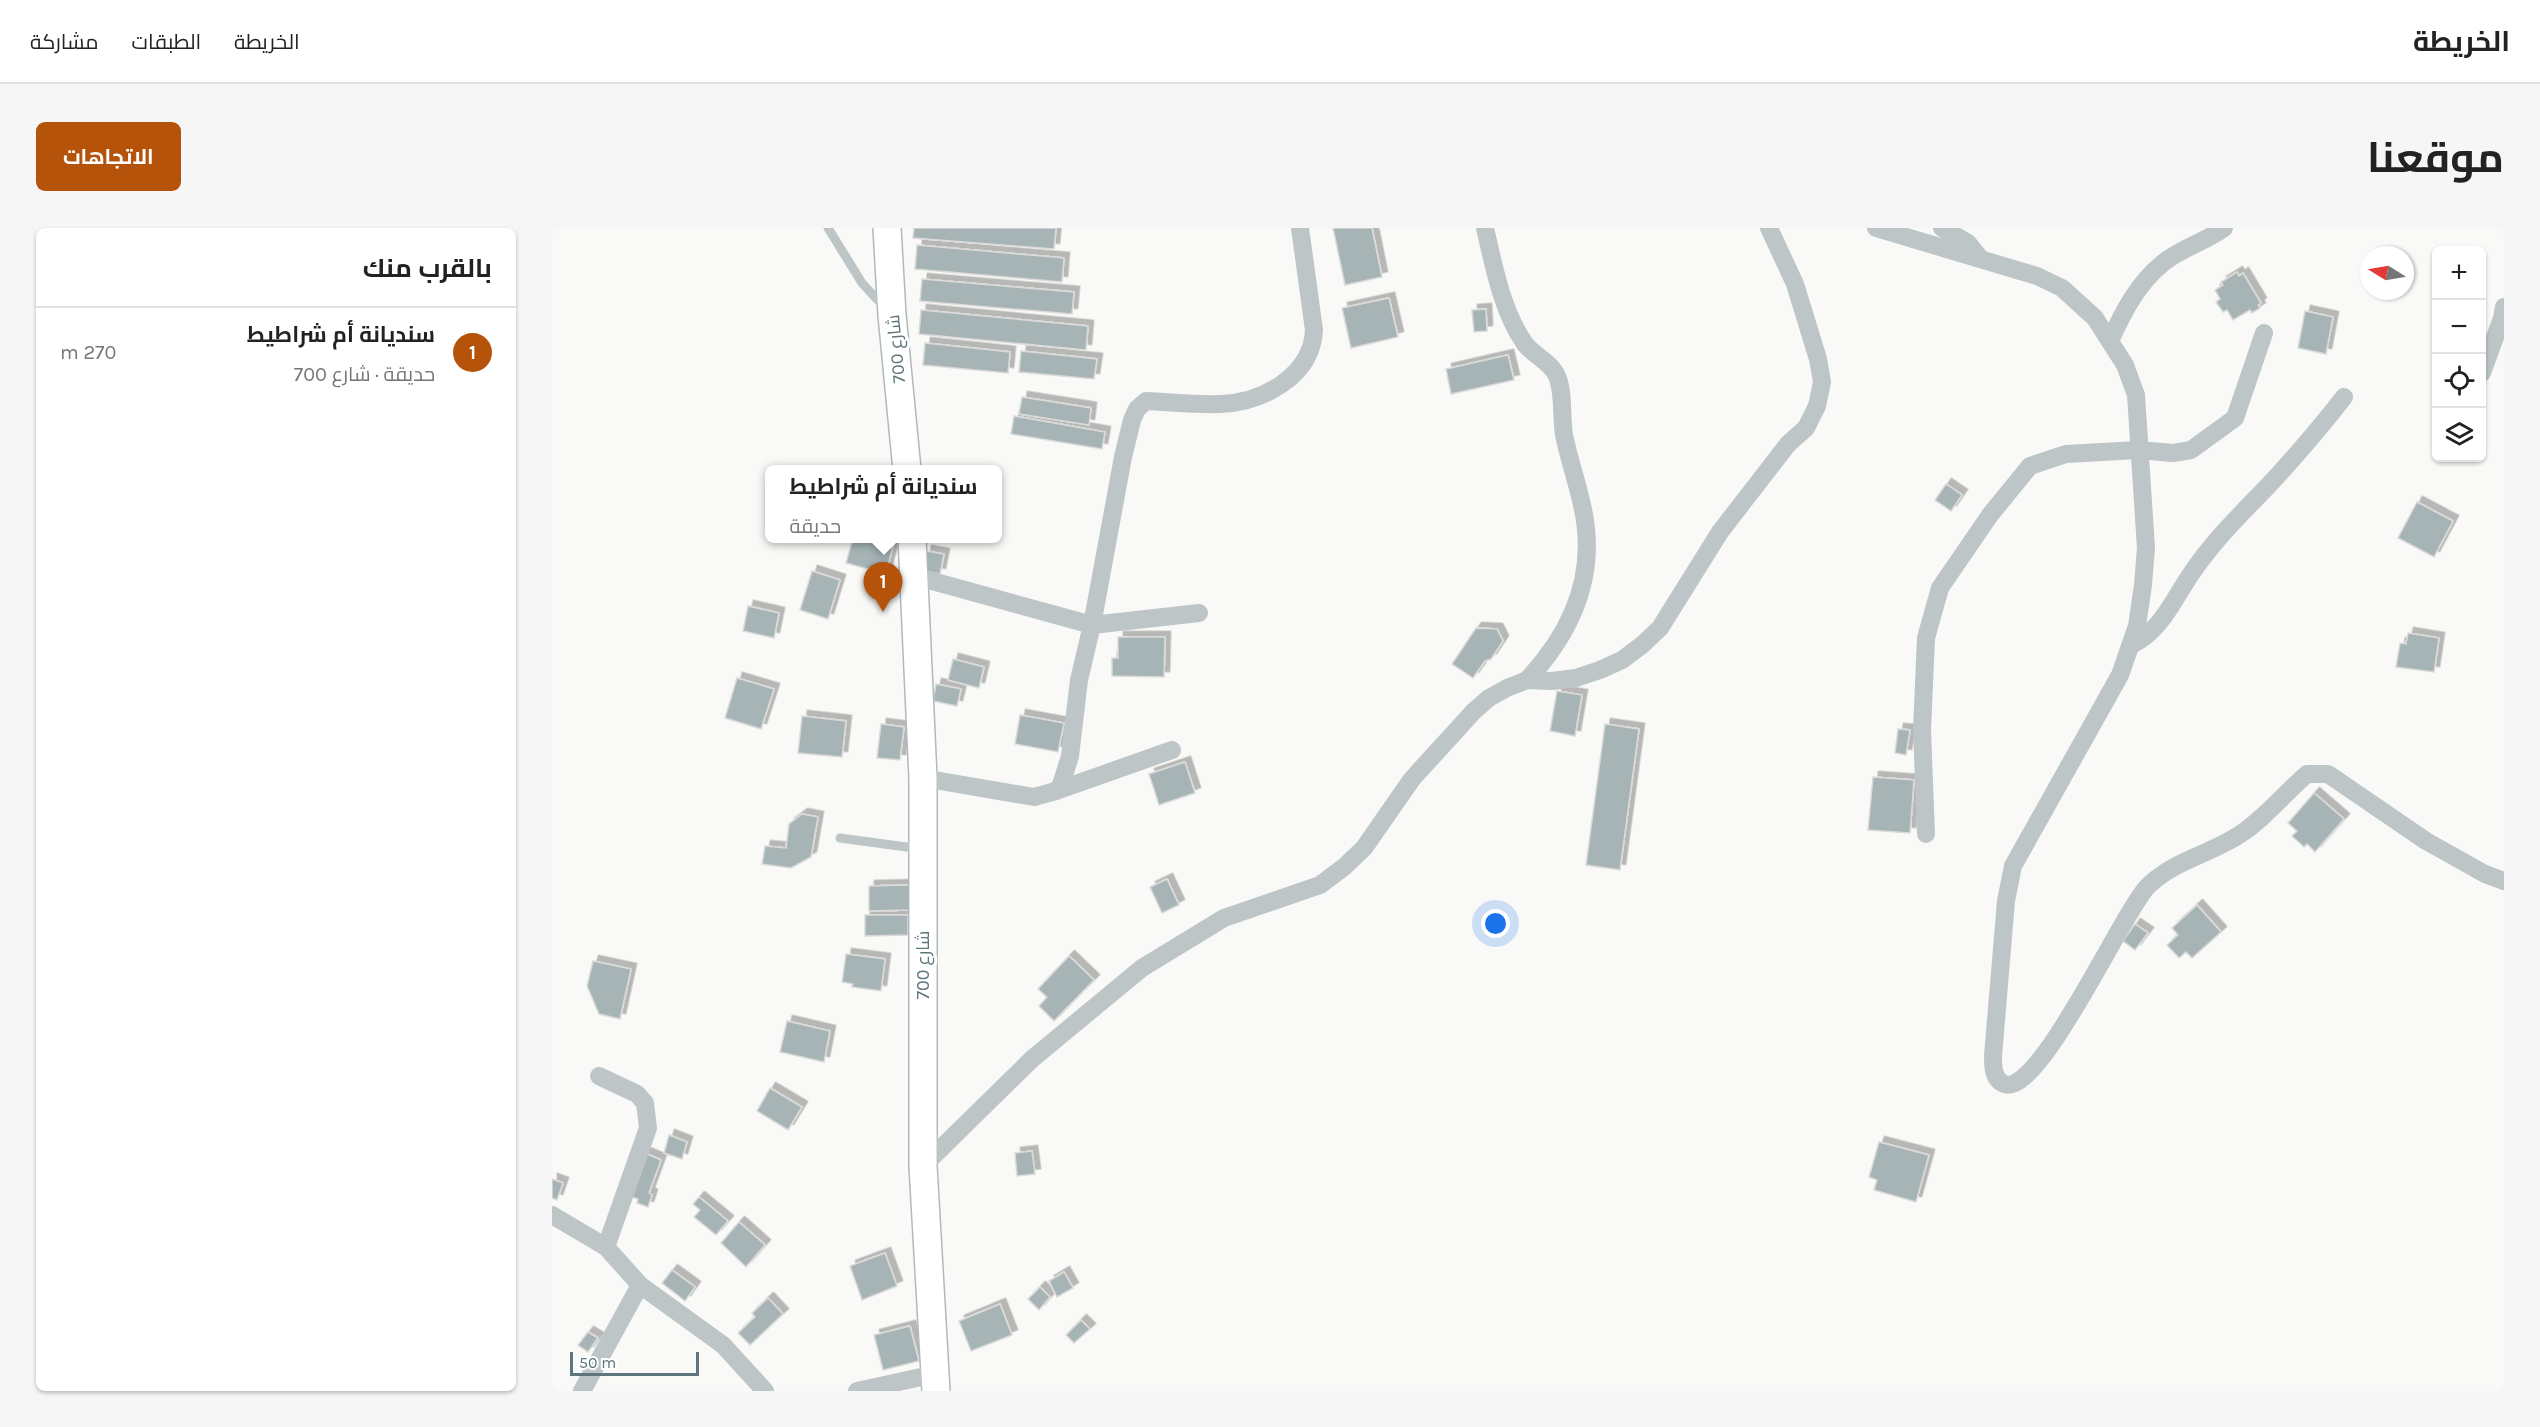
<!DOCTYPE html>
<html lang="ar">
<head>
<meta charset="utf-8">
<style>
  :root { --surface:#fff; --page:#f6f6f6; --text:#222; --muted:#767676; --line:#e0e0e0; --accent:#b45309 }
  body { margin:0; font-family:Karla,Cairo,sans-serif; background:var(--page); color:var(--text); direction:rtl }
  .controls { position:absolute; right:18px; top:18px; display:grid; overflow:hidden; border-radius:9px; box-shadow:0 2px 4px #0004 }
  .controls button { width:54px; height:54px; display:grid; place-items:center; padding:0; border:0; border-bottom:2px solid var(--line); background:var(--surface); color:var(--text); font:30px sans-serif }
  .compass { position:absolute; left:1808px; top:18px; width:54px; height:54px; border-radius:50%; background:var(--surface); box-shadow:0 2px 4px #0004; rotate:281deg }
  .scale { position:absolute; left:18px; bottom:15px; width:129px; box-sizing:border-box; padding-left:6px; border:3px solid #5e777c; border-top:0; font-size:16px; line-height:21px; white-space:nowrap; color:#5e777c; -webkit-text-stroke:4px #fff; paint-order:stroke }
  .you { position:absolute; left:944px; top:696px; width:21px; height:21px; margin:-15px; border:4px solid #fff; border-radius:50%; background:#1a73e8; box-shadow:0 0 0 9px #1a73e833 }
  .badge { display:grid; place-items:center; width:39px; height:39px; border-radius:50%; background:var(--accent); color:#fff; font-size:20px; font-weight:700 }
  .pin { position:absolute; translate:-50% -50px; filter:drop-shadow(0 2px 3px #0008) }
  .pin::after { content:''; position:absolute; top:32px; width:21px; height:18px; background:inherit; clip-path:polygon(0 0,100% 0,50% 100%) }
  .popup { position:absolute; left:213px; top:237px; width:237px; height:78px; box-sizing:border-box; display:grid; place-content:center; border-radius:9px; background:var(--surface); filter:drop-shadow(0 2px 4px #0005); font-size:20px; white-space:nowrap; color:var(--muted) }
  .popup b { font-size:22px; color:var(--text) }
  .popup::after { content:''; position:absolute; left:50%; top:100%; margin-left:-12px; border:12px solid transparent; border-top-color:var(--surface) }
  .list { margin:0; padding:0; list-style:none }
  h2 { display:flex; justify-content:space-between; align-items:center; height:78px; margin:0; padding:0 24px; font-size:26px }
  h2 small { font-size:20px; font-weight:400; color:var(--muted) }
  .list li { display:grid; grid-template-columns:39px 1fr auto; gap:18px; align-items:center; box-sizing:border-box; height:90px; padding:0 24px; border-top:2px solid var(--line) }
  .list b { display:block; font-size:22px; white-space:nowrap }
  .list p { margin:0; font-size:20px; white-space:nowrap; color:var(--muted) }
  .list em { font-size:20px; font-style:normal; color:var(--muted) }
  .icon { flex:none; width:33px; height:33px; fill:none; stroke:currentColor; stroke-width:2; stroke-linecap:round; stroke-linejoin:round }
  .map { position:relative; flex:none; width:1952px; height:1163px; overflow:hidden; direction:ltr; border-radius:9px }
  header { display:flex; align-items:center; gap:36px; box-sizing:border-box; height:84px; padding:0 30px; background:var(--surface); border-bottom:2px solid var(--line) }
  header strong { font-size:28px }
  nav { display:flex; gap:33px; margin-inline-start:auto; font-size:21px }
  .intro { display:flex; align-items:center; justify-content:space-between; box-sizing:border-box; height:144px; padding:0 36px }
  h1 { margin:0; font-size:42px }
  .button { padding:15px 27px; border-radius:9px; background:var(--accent); color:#fff; font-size:21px; font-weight:700 }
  main { display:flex; gap:36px; padding:0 36px }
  aside { flex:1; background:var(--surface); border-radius:9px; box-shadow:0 2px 4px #0004 }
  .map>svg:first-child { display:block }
  .building { fill:#a6b4b6; stroke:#dbdad9; stroke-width:1.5; filter:url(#shadow) }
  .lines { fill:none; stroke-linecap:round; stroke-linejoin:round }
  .secondary-casing { stroke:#b0babc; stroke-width:30 }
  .lane { stroke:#bdc5c7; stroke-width:9 }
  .street { stroke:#bdc5c7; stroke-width:18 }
  .secondary { stroke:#fff; stroke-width:27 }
  .labels { text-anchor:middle; stroke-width:6; stroke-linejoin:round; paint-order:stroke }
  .street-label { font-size:18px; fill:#5e777c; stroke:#fff }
</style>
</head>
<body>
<header>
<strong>الخريطة</strong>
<nav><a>الخريطة</a><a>الطبقات</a><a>مشاركة</a></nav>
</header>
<div class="intro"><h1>موقعنا</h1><a class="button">الاتجاهات</a></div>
<main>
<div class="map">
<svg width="1952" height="1163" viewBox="0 0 1952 1163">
  <defs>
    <filter id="shadow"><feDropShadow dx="5.5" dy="-5.5" stdDeviation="0" flood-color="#0004"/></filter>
  </defs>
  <rect width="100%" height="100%" fill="#f9f9f7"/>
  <g class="building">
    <polygon points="362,0 504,0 502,21 361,10"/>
    <polygon points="781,0 820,0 830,49 793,57"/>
    <polygon points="365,17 512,30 510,54 363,41"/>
    <polygon points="1685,44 1687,48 1691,45 1709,75 1706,77 1708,80 1700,85 1698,82 1681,92 1675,82 1671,84 1664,74 1668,71 1663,62 1671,57 1669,54"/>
    <polygon points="370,51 522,64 520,86 368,73"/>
    <polygon points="837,70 846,109 799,120 790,80"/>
    <polygon points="934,81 935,103 922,104 920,82"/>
    <polygon points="369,82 536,98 534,122 367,106"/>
    <polygon points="1753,83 1781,89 1774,126 1746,120"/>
    <polygon points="373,115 458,124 456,145 371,137"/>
    <polygon points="469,123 545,131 542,151 467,144"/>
    <polygon points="956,127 962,152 899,166 894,141"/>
    <polygon points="470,169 539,180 537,197 467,186"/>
    <polygon points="462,188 553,204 550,221 459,206"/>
    <polygon points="1394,256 1410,267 1399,283 1383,272"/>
    <polygon points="1865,274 1901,293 1882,329 1846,310"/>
    <polygon points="301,310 311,310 341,318 334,346 294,335"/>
    <polygon points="374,323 392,326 388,346 370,343"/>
    <polygon points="260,343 288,352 276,391 248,382"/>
    <polygon points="196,378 227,385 222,410 191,403"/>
    <polygon points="924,400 945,401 951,413 939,431 933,433 921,450 900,436"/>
    <polygon points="1856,405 1887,410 1882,444 1844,439 1848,415 1854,416"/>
    <polygon points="566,409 613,409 612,449 560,448 560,430 566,430"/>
    <polygon points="401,431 432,439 427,460 396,452"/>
    <polygon points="185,450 222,461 209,501 173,490"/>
    <polygon points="384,456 409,461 405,478 381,473"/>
    <polygon points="1005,463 1030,467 1023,508 998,503"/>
    <polygon points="468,487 512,495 506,524 463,516"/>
    <polygon points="250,488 294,493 290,529 246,525"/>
    <polygon points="329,496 352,499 348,532 325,530"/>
    <polygon points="1053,496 1087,501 1068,642 1034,637"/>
    <polygon points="1346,501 1358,502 1354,527 1343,525"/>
    <polygon points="633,534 643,565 607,577 597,546"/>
    <polygon points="1321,549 1362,552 1358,605 1316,602"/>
    <polygon points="1762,565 1792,591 1763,624 1755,616 1752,619 1740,608 1745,603 1736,595"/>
    <polygon points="250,586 266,589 259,629 239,640 210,636 213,618 234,620 237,596"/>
    <polygon points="615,651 627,677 610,685 598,659"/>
    <polygon points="357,657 357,682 317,683 317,658"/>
    <polygon points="1645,677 1669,704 1640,730 1634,724 1627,730 1615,717 1626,707 1620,700"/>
    <polygon points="313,687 356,687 356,707 313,708"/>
    <polygon points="1583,696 1596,705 1583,722 1571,713"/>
    <polygon points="294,726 333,731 329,763 300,759 301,756 290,754"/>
    <polygon points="517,728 542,752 502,793 487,778 495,769 486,761"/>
    <polygon points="41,733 79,741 68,791 47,786 35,758"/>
    <polygon points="235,793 278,803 272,834 228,824"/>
    <polygon points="218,860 250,879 236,902 205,883"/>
    <polygon points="117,907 135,914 130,931 112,925"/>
    <polygon points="1327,914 1377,927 1364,974 1322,962 1325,952 1317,949"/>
    <polygon points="480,923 483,946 465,948 463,925"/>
    <polygon points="93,925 109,932 97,965 100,967 96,979 85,975 86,971 77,968"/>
    <polygon points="0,951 11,955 5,972 0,970"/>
    <polygon points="147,969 176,993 164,1007 142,989 148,982 141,976"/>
    <polygon points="187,994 213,1017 194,1039 169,1015"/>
    <polygon points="333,1025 345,1058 310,1072 298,1038"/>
    <polygon points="120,1042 143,1059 133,1073 110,1055"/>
    <polygon points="512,1044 521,1060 505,1069 497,1053"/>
    <polygon points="488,1059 498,1069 487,1082 476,1071"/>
    <polygon points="216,1070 231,1086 198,1117 186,1105 203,1089 200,1085"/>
    <polygon points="448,1076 460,1107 419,1123 407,1093"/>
    <polygon points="529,1092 538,1101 522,1115 514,1107"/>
    <polygon points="358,1098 367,1133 331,1142 322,1107"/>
    <polygon points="36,1104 46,1110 36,1124 26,1117"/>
  </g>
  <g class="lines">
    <g class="secondary-casing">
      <g id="secondary">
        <polyline points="335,0 340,87 355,242"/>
        <polyline points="360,310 371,550 371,938 384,1163"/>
      </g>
    </g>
    <g class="lane">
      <polyline points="276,0 310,55 334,81"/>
      <polyline points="288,610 369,621"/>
    </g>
    <g class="street">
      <path d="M933,0C942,39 950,83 973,116C982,128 999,134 1005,148C1012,165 1009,188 1012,207C1017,231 1025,254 1030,277C1046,345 1021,403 975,452"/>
      <path d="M1324,0L1485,48L1510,60L1543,90L1573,137L1584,167L1594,320L1591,357L1585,398L1568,447L1461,638L1454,673L1441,828C1441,839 1441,851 1452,856C1487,870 1571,683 1596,658C1621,633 1658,626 1687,607C1711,592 1733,565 1755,546H1776L1874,613L1933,646L1952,653"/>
      <polyline points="1390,0 1416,15 1428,30"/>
      <path d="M1558,113C1571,84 1586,55 1611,35C1629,20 1653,14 1672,0"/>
      <polyline points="1930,145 1950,90 1952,79"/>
      <polyline points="362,348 540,397 647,385"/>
      <path d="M1579,417C1607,405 1621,373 1637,349C1659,315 1687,288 1715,259C1742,230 1768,200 1792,169"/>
      <path d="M371,550L482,569L504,563L509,557L518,528L527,452L540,397L571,229L580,192L585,181L594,173C619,174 644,177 669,176C711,174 760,148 762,102L748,0"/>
      <polyline points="504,563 620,522"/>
      <polyline points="1374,606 1370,502 1374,410 1388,360 1438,287 1478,238 1514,226 1586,222 1621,225 1639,222 1683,190 1712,105"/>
      <polyline points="47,848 85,866 93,875 96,900 54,1019"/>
      <polyline points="371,938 480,831 590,740 672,690 768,657 792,639 812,620 860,551 922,483 937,470 955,460 975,452 1000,453 1024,450 1048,442 1070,432 1090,417 1108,400 1168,304 1236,216 1254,200 1265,178 1270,154 1266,131 1243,56 1217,0"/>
      <polyline points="0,987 54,1019 88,1057 171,1117 213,1163"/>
      <polyline points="30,1163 88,1057"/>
      <polyline points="305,1163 383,1146"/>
    </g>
    <use href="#secondary" class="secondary"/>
  </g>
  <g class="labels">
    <g class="street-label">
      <text transform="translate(344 121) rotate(-95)" y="6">شارع 700</text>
      <text transform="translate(371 737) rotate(-90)" y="6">شارع 700</text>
    </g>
  </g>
</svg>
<div class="controls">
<button>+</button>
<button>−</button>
<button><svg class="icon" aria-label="locate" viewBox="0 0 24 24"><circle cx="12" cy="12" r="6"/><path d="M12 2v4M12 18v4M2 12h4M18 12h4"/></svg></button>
<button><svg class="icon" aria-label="layers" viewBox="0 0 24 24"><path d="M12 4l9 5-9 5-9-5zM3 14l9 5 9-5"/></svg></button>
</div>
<svg class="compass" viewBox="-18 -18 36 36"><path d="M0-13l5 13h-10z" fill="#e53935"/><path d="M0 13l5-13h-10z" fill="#767676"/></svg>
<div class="scale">50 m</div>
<div class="you"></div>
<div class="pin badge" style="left:331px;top:384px">1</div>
<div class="popup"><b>سنديانة أم شراطيط</b>حديقة</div>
</div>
<aside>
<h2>بالقرب منك<small></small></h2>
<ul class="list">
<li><span class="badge">1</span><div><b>سنديانة أم شراطيط</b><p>حديقة · شارع 700</p></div><em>270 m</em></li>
</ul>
</aside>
</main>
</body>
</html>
